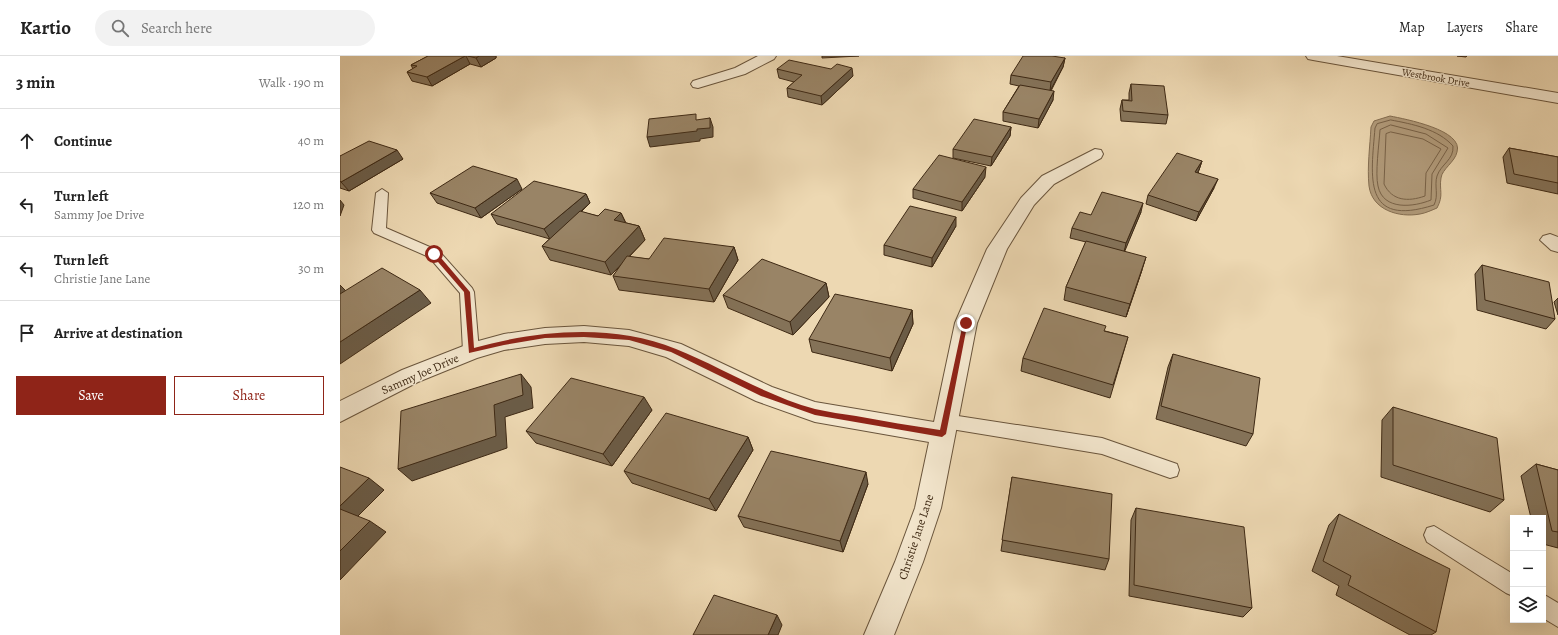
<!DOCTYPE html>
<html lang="en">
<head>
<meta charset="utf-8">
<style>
  :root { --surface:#fff; --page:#f2f2f2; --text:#222; --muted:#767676; --line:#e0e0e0; --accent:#8f2418 }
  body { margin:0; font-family:Alegreya,serif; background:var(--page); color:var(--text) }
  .controls { position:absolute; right:12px; bottom:12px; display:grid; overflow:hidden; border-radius:0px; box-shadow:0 4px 16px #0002 }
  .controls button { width:36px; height:36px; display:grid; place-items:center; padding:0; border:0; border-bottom:1px solid var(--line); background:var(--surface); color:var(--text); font:20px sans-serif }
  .stop { position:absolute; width:12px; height:12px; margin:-9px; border:3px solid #8f2418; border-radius:50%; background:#fff }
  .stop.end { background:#8f2418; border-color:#fff; box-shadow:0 1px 4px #0008 }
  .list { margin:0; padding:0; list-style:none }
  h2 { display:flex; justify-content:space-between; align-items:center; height:52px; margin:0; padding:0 16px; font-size:17px }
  h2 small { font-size:13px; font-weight:400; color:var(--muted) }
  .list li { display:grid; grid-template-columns:26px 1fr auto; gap:12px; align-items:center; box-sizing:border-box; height:64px; padding:0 16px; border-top:1px solid var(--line) }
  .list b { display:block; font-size:15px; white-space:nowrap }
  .list p { margin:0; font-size:13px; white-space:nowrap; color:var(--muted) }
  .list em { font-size:13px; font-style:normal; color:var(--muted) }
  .actions { display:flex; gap:8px; padding:12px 16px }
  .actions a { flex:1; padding:9px 0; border:1px solid var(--accent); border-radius:0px; text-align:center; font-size:14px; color:var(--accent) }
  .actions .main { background:var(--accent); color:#fff }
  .icon { flex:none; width:22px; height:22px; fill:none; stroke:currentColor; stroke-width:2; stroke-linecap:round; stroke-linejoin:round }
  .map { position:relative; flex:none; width:1218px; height:579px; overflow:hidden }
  header { display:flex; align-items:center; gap:24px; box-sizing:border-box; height:56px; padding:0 20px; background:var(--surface); border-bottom:1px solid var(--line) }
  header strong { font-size:19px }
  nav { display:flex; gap:22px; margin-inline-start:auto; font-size:14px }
  .search { width:280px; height:36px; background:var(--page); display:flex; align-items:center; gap:10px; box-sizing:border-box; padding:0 14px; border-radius:22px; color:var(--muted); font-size:15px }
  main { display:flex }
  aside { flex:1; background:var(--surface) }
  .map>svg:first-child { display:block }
  .water { fill:#b29c7c; stroke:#846e52 }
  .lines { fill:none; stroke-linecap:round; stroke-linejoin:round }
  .shore { stroke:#786248; stroke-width:1 }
  .lane-casing { stroke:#6a553c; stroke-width:2 }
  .street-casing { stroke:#6a553c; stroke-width:2 }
  .lane { fill:#f3e6cd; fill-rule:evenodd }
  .street { fill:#f3e6cd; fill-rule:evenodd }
  .wall { fill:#847258; stroke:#3e2914 }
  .shaded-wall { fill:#6b5c47; stroke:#3e2914 }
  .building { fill:#998466; stroke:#3e2914 }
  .route { fill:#8f2418 }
  .labels { text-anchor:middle; stroke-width:3; stroke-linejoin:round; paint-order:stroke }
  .far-street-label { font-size:10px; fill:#3e2914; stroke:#f3e6cd }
  .street-label { font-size:12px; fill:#3e2914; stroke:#f3e6cd }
</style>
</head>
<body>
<header>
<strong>Kartio</strong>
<div class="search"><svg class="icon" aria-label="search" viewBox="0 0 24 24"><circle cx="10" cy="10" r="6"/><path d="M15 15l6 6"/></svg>Search here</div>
<nav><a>Map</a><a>Layers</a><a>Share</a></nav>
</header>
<main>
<aside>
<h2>3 min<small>Walk · 190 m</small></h2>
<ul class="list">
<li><svg class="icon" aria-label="ahead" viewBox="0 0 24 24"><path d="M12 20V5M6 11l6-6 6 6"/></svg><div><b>Continue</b></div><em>40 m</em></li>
<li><svg class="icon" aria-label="left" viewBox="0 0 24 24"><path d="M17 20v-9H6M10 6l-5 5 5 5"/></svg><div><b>Turn left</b><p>Sammy Joe Drive</p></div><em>120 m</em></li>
<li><svg class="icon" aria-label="left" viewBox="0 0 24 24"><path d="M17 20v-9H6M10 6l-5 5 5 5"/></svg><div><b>Turn left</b><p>Christie Jane Lane</p></div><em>30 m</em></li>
<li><svg class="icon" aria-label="arrive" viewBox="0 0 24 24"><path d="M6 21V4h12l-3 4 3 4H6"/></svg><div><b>Arrive at destination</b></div></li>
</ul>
<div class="actions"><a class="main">Save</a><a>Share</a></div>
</aside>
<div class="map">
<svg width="1218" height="579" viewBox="0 0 1218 579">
  <rect width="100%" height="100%" fill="#edd8b2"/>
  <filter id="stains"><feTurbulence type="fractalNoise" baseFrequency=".005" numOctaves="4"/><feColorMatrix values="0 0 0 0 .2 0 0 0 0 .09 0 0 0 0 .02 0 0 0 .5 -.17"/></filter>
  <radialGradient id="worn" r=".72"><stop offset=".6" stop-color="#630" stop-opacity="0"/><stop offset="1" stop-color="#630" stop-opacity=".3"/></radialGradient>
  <path class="water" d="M1050,60C1065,63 1124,74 1117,96C1115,106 1102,113 1101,122C1099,134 1104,139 1097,152C1092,154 1086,157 1080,158C1059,162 1032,154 1029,130C1027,111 1030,90 1031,71L1034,65Z"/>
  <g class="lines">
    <g class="shore">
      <path d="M1051,64C1072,68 1098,73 1113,90C1114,104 1101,108 1097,120C1094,130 1099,139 1094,149C1022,172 1031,121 1035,72L1037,68Z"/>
      <path d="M1051,69L1086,78L1108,92L1092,118L1091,144C1074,151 1043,155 1038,130C1035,117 1039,89 1040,74Z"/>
      <path d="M1051,76L1083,83L1101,93L1086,117L1085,140C1068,146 1052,145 1044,128L1046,78Z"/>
    </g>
    <g class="lane-casing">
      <g id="lane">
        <polygon points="42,133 48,137 46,172 99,195 132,232 134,236 139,295 137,299 131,301 125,299 123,295 120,237 89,201 34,177 32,174 36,137"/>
        <polygon points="605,358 762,382 837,408 839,414 837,420 830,422 762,398 605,372 599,370 596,365 599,360"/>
        <polygon points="1094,470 1173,518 1173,540 1166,537 1087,486 1084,479 1087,472"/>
        <polygon points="1203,538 1218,547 1218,571 1203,562"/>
      </g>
    </g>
    <g class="street-casing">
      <g id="street">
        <polygon points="418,0 436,0 434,3 405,18 358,32 353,31 351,28 353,25 395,12"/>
        <polygon points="966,0 997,0 1218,37 1218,47 973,4 968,3"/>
        <polygon points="755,93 761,94 763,98 761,102 714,128 694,149 667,193 637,267 601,452 583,506 554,579 524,579 555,506 575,452 589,386 475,366 416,345 326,301 289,290 244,286 205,288 164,294 137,302 78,326 0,366 0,345 62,314 131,287 164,278 205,272 244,270 289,274 341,288 432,331 475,346 594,366 615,267 647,193 681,142 702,120"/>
        <polygon points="1210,178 1218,181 1218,196 1211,194 1200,184 1203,180"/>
      </g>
    </g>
    <use href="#lane" class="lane"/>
    <use href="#street" class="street"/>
  </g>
  <g class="wall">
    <polygon points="88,0 156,0 156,2 141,11 130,8 92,30 72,25 67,16 73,13 71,9"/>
    <polygon points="482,0 519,0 482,2"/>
    <polygon points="1117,0 1127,0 1126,1"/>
    <polygon points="725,2 723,11 711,35 713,44 698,72 663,65 663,56 679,30 670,28 671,19"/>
    <polygon points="437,13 513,20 482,49 448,41 447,32 454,26 439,22"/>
    <polygon points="791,28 828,59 826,68 781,65 780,53 782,44 789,44 789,37"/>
    <polygon points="671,71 670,80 651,110 613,102 613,93"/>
    <polygon points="1169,92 1218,101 1218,138 1167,127 1163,101"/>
    <polygon points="0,100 63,103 9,135 0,132"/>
    <polygon points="862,105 859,114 858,116 874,132 856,165 806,148 808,139"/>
    <polygon points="645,121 622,155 573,142 573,133"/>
    <polygon points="182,133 141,162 97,147 90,137"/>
    <polygon points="246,138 250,147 241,156 258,160 281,157 286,167 299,170 305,184 289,201 309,203 394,191 398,204 374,246 279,234 273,220 282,208 271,219 210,204 202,190 219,174 210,183 157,168 151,158"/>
    <polygon points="801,156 784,195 802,214 786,261 724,244 726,231 746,186 730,182 732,172 751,159"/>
    <polygon points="616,170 592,211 544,199 544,189"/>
    <polygon points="1142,209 1215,263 1206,273 1137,254 1135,218"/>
    <polygon points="486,227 489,241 453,279 388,252 383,239"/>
    <polygon points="1218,242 1218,259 1214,246"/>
    <polygon points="572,254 573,268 552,315 472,296 469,283"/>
    <polygon points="765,275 788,281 770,342 681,315 683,302"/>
    <polygon points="833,298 913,378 906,390 816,363 828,311"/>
    <polygon points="1053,351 1164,444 1150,456 1041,421 1042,364"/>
    <polygon points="312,354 272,410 196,387 186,375"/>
    <polygon points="408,381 413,394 376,455 292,427 284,415"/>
    <polygon points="1196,408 1218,414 1218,492 1203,488 1203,462 1191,462 1181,420"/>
    <polygon points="672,421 769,503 765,514 661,495"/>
    <polygon points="528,428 503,496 404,471 398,460"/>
    <polygon points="796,452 912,552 903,561 789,540 791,464"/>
    <polygon points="999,458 1096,576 1091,579 1070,579 996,539 999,530 972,515 989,469"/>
  </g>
  <g class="shaded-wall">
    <polygon points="125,0 126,0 130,8 92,30 87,21"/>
    <polygon points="139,0 156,0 156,2 141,11 136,2"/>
    <polygon points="725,2 723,11 710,35 711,26"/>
    <polygon points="512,12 513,20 482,49 481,40"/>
    <polygon points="714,35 713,44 698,72 699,63"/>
    <polygon points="370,62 373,71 373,81 360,83 360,85 310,91 307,81"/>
    <polygon points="671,71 670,80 651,110 652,101"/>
    <polygon points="57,94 63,103 9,135 1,126"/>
    <polygon points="862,105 859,114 852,125 855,116"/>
    <polygon points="646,111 645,121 622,155 622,146"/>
    <polygon points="177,123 182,133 141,162 135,152"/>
    <polygon points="878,123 874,132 856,165 859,156"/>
    <polygon points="246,138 250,147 210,183 204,173"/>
    <polygon points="0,144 4,149 0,160"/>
    <polygon points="803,147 801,156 784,197 786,187"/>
    <polygon points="281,157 287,170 274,164"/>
    <polygon points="616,161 616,170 592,211 592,202"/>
    <polygon points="299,170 305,184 271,219 265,206"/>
    <polygon points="394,191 398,204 374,246 369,233"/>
    <polygon points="806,201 802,214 786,261 790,248"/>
    <polygon points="486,227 489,241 453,279 450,266"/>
    <polygon points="0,229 7,236 0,240"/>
    <polygon points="80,234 91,247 0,308 0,286"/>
    <polygon points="572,254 573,268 552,315 550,302"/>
    <polygon points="181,318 191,331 193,352 165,361 167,392 72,425 58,413 154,349"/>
    <polygon points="304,341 312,354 272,410 263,398"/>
    <polygon points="408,381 413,394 376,455 369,443"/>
    <polygon points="526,416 528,428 503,496 500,485"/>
    <polygon points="29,422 44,434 14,464 0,453 0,450"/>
    <polygon points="30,465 46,476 0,524 0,495"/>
    <polygon points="437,559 442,569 438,579 428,579"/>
  </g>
  <g class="building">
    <polygon points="88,0 125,0 87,21 67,16 77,10 71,9"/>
    <polygon points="128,0 139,0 136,2"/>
    <polygon points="683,0 712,0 725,2 711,26 671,19"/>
    <polygon points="449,4 491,13 497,8 512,12 481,40 447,32 462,19 437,13"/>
    <polygon points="791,28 824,30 828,59 783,55 782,44 792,45"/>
    <polygon points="680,29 714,35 699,63 663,56"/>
    <polygon points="356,58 356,64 370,62 370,72 357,73 357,75 307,81 309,63"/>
    <polygon points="634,63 671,71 652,101 613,93"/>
    <polygon points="29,85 57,94 1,126 0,125 0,100"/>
    <polygon points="1169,92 1218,101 1218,127 1174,118"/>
    <polygon points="837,97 862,105 855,116 878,123 859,156 808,139"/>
    <polygon points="599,99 646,111 622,146 573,133"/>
    <polygon points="133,110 177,123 135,152 90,137"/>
    <polygon points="194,125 246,138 204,173 151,158"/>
    <polygon points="762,136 803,147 786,187 732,172 740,156 751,159"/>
    <polygon points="570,150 616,161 592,202 544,189"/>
    <polygon points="265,153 281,157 274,164 299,170 265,206 202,190 240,155 258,160"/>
    <polygon points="324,182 394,191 369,233 273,220 287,200 309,203"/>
    <polygon points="746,185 806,201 790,248 726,231"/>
    <polygon points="422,203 486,227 450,266 383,239"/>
    <polygon points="1142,209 1209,226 1215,263 1145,244"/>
    <polygon points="42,212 80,234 0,286 0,238"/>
    <polygon points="495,238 572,254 550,302 469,283"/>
    <polygon points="704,252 766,270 764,275 788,281 773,329 683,302"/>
    <polygon points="833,298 920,322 913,378 821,350"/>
    <polygon points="181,318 183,339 154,349 156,380 58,413 61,355"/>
    <polygon points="231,322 304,341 263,398 186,375"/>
    <polygon points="1053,351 1157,382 1164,444 1053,409"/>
    <polygon points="326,357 408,381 369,443 284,415"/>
    <polygon points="431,395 526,416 500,485 398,460"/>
    <polygon points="1196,408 1218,414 1218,476 1212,475"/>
    <polygon points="0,411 29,422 0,450"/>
    <polygon points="672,421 772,438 769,503 662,484"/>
    <polygon points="796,452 904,471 912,552 794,529"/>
    <polygon points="0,453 30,465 0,495"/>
    <polygon points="999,458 1110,513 1096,576 1008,529 1011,520 983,505"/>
    <polygon points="374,539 437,559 428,579 353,579"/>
  </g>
  <path class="route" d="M92,196H96L130,236L134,292C198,274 273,267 336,293C383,312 425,339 475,353C488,356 503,358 516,360C544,365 572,370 600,374L623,267L628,265L606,378L602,381L475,359L421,340L331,296L289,284L244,281L205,282L164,289L129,297L124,236L92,199Z"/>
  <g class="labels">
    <g class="far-street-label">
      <text transform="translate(1096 21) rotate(10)" y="4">Westbrook Drive</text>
    </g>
    <g class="street-label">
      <text transform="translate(80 318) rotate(-24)" y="4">Sammy Joe Drive</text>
      <text transform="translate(576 481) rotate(-72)" y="4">Christie Jane Lane</text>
    </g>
  </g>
  <rect width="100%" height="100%" filter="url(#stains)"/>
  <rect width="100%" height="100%" fill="url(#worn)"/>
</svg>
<div class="controls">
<button>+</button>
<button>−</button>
<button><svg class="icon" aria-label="layers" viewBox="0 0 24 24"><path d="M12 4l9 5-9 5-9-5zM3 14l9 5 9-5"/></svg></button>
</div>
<div class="stop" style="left:94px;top:198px"></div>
<div class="stop end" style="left:626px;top:267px"></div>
</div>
</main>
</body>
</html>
